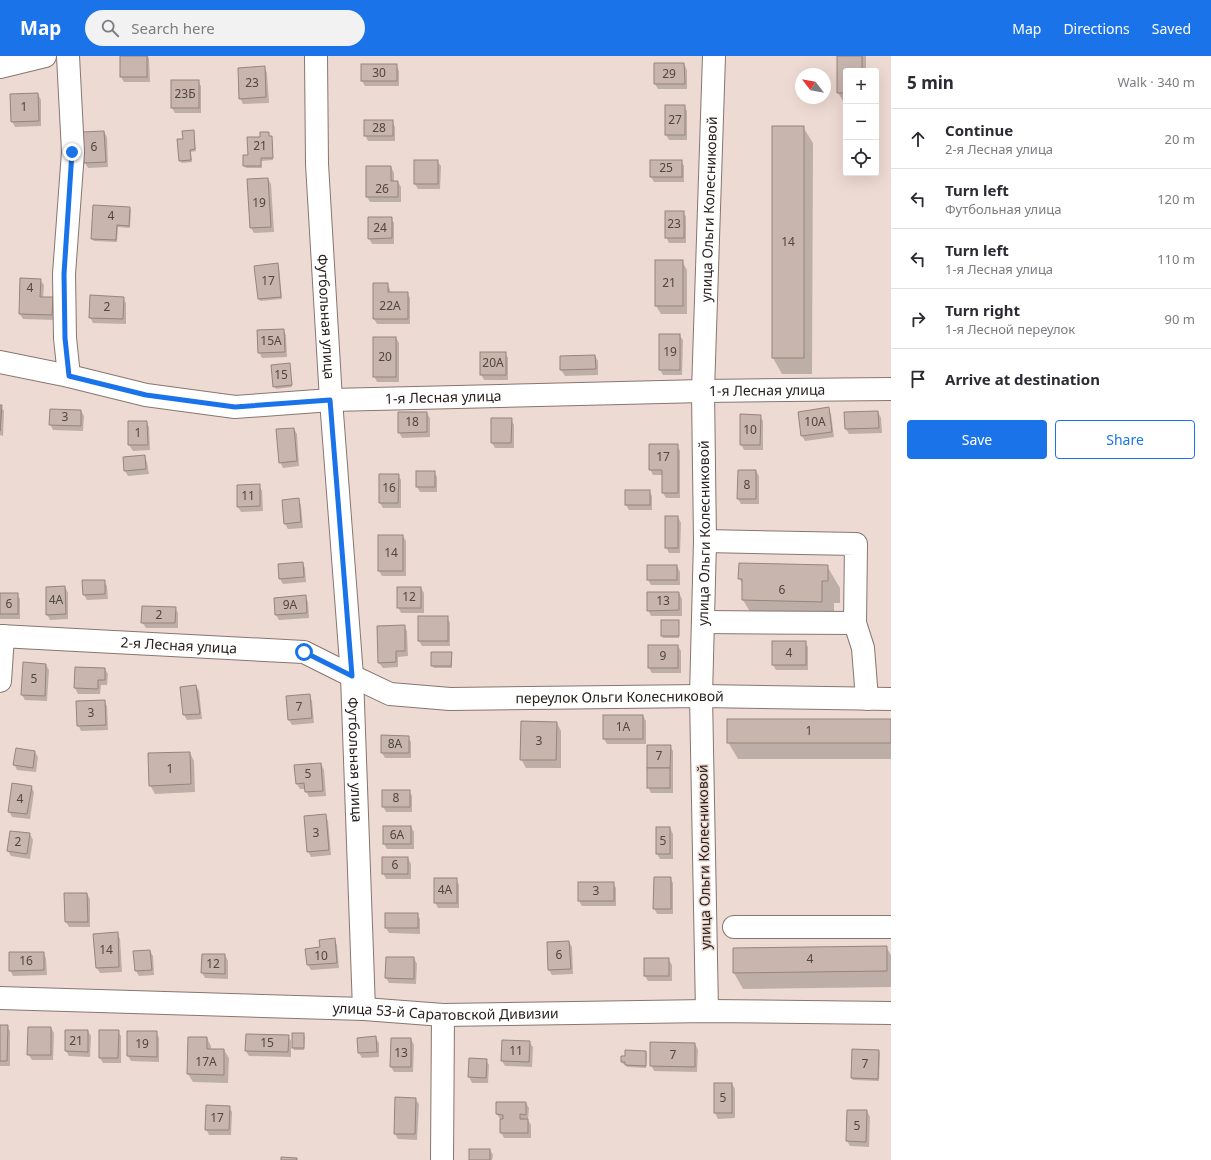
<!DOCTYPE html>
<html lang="en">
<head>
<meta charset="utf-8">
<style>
  :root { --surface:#fff; --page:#f2f2f3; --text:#2b2b33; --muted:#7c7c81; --line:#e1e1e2; --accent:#1a73e8 }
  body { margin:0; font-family:"Noto Sans",sans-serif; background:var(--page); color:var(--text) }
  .controls { position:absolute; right:12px; top:12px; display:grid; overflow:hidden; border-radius:4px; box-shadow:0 4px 16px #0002 }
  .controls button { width:36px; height:36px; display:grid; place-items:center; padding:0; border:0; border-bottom:1px solid var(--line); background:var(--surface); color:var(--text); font:20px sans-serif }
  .compass { position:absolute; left:795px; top:12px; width:36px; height:36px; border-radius:50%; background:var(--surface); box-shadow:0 4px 16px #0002; rotate:301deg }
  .stop { position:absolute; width:12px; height:12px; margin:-9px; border:3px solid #1a73e8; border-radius:50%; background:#fff }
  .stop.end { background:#1a73e8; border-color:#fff; box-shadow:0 1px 4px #0008 }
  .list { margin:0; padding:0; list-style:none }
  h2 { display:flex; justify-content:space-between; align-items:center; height:52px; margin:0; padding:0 16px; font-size:17px }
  h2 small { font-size:13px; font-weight:400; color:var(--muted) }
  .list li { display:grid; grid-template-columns:26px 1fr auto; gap:12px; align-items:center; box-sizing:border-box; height:60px; padding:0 16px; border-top:1px solid var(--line) }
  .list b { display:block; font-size:15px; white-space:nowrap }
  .list p { margin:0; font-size:13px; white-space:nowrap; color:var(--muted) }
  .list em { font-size:13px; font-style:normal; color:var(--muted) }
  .actions { display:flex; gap:8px; padding:12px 16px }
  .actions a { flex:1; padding:9px 0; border:1px solid var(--accent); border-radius:4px; text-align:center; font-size:14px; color:var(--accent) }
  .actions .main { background:var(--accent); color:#fff }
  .icon { flex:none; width:22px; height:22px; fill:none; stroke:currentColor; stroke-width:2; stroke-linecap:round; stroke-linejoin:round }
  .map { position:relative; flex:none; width:891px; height:1104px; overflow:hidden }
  header { display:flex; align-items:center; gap:24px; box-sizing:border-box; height:56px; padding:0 20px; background:var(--accent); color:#fff }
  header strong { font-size:19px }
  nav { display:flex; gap:22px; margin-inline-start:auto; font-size:14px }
  .search { width:280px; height:36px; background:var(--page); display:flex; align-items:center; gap:10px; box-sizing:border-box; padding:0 14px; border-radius:22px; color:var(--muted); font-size:15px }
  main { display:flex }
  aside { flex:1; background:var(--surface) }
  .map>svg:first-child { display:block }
  .shadow { fill:#0003 }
  .building { fill:#c8b5ad; stroke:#96857d }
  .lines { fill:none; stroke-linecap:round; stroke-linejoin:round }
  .minor-casing { stroke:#87766f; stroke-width:24 }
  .minor { stroke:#fff; stroke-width:22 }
  .route { stroke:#1a73e8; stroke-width:5 }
  .labels { text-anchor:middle; stroke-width:3; stroke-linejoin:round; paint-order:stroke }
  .number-label { font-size:12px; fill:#504642 }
  .street-label { font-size:14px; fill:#28211e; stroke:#eddad2 }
</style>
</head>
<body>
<header>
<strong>Map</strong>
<div class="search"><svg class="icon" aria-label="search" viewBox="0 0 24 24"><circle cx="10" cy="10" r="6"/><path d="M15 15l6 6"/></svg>Search here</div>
<nav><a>Map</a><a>Directions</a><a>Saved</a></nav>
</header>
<main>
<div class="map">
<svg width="891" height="1104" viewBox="0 0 891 1104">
  <rect width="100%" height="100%" fill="#eddad2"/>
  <g class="shadow">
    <polygon points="121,0 148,0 149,3 150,26 124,26 121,21"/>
    <polygon points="838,0 866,0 866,15 846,15 846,45 843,45 838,37"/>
    <polygon points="655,8 684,8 687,14 687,33 658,33 655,28"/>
    <polygon points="396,9 399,15 399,30 365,30 362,25"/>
    <polygon points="264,11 267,17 269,47 243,48 240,42"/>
    <polygon points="198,25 201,30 201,57 175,57 172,52"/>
    <polygon points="38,38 41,44 41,70 15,71 12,65"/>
    <polygon points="684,50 687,55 687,84 669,84 666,79"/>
    <polygon points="392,65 395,71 395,85 368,85 365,79"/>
    <polygon points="773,71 803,71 813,87 812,318 782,318 773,302"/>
    <polygon points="193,75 194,78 196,95 191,96 192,106 182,107 180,105 178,84 184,84"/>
    <polygon points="104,76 107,81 108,111 88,112 85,107 83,77"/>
    <polygon points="268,77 270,81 272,83 273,104 261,105 262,112 246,112 244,110 249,100 261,81"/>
    <polygon points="437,105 441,110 440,133 418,133 415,128"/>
    <polygon points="681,105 684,110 684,126 654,126 651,121"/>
    <polygon points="391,111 394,117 394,126 398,126 401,131 401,146 370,146 367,141"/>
    <polygon points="268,123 271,128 274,176 254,177 251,172"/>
    <polygon points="130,152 131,154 130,172 118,171 117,186 94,185 92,183"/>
    <polygon points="683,156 686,161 686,187 669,187 666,181"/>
    <polygon points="391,162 394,167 394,188 372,188 369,182"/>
    <polygon points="682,205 687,214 687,258 661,258 656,250"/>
    <polygon points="277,208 279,211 282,243 260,245 259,243"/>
    <polygon points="40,224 44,229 43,242 52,242 55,248 54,264 23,263 20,258"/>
    <polygon points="387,228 390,233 390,237 407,237 410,242 410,268 377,268 374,263"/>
    <polygon points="123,242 126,247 126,268 93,267 90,261"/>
    <polygon points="283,274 286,279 287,301 262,302 259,296"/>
    <polygon points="679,279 683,284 682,319 663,319 660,314"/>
    <polygon points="396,282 399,287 399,326 377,326 374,320"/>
    <polygon points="505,297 508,302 508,324 484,324 481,318"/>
    <polygon points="595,300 598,305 598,319 565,320 561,314 561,301"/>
    <polygon points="289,308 292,331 276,333 274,330"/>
    <polygon points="0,350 4,355 3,380 0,379"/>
    <polygon points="828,352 831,358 834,381 805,385 802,380 799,356"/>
    <polygon points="81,355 84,360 83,375 53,374 50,368"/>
    <polygon points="878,356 881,362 882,377 849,378 846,373"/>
    <polygon points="427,357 430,362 430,381 402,382 399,376"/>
    <polygon points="760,360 763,365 763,394 744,394 741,388"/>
    <polygon points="511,363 514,369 514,392 495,392 492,387"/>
    <polygon points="129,366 146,366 149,371 150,394 133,395 129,389"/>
    <polygon points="294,373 297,378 299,410 283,412 280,406"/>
    <polygon points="677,389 680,395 680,442 666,442 663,437 663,419 653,419 650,413"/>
    <polygon points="144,400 147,406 149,418 128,420 125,415"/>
    <polygon points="756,415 759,420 759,448 741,448 738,443"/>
    <polygon points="434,416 437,421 437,436 420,436 417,431"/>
    <polygon points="398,419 401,424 401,452 383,452 380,447"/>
    <polygon points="259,429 262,435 263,455 241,456 238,451"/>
    <polygon points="649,435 652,440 652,454 629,454 626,449"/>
    <polygon points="298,443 301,449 303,472 288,473 285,468"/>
    <polygon points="678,461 681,467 680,497 669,497 666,491"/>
    <polygon points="379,480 403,480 406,485 406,520 382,520 379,515"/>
    <polygon points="302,507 305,512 306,526 283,528 280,523"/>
    <polygon points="677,510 680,516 680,529 651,529 648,524"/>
    <polygon points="827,510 840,532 840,547 834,547 834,568 756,566 743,544 743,529 739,522"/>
    <polygon points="104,525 107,530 108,543 87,544 84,539"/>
    <polygon points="65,531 68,537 68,563 50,564 47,558"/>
    <polygon points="421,532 424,537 424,557 401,557 398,551"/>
    <polygon points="679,537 682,543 682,560 651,560 648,554"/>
    <polygon points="0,538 17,538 20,543 20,563 0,563"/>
    <polygon points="305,540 308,546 309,562 279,564 276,559 275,543"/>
    <polygon points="175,552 178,557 178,572 146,572 142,566"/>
    <polygon points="447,561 450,567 450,590 422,590 419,585"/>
    <polygon points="678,565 679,567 679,582 663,582 662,580"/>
    <polygon points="404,570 407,575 408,600 398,601 398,611 383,612 379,607"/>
    <polygon points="805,586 808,591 808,614 776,614 773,609"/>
    <polygon points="678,590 681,595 681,617 652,617 649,612"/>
    <polygon points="451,597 452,599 452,612 434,612 432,610"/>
    <polygon points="46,609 49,614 47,645 25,644 22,639"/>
    <polygon points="76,612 105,613 108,618 107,629 101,629 100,638 78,638 75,632"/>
    <polygon points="196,630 199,635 202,663 187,664 184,659 181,632"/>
    <polygon points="309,639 312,645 314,667 292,669 289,664"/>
    <polygon points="104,645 107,650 108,674 81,675 78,669"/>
    <polygon points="643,660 646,665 646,688 607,688 604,683"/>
    <polygon points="891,664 891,703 738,703 728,686"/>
    <polygon points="557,667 561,675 561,712 526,712 521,703"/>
    <polygon points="382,680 408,681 411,686 411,702 385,702 382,697"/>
    <polygon points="670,690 673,695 673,737 651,737 648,731"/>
    <polygon points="35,696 38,701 36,716 17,714 14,708"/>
    <polygon points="190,697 194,705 195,736 155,738 150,729"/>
    <polygon points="321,708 324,714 326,740 309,741 305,733 300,733 297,728"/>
    <polygon points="31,730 34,736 30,763 12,761 9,755"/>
    <polygon points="409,735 412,740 412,756 386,756 383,750"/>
    <polygon points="325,759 328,765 331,799 311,801 308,795"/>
    <polygon points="411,771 414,776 414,793 387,793 384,788"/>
    <polygon points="657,772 670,772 673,778 673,803 660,803 657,798"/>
    <polygon points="30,778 33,784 30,803 11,800 8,795"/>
    <polygon points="408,802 411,808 411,823 386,823 383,817"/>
    <polygon points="670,822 673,827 673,858 657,858 654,852"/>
    <polygon points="456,823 459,829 459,852 438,852 435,846"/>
    <polygon points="579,827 613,827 616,832 616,850 582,850 579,845"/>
    <polygon points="87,838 90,843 90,871 69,871 66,866"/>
    <polygon points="417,858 420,863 420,878 389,877 386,872"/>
    <polygon points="117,877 120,883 122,916 100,917 97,912 94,879"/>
    <polygon points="334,883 337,889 339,912 311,914 308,909 306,894 321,892"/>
    <polygon points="569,886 572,891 573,918 552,919 549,914"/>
    <polygon points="886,891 891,899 891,931 743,933 734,917"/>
    <polygon points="150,895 153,900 154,919 139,920 136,915 134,896"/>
    <polygon points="43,897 46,902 47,919 13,920 10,914"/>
    <polygon points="225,899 228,905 228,923 205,922 202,917"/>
    <polygon points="414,902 417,908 416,928 389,927 386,922"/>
    <polygon points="669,904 672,909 672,925 648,925 645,920"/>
    <polygon points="0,970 7,970 10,975 10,1010 0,1010"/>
    <polygon points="51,972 54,977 53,1004 32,1004 28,998"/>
    <polygon points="88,975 91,980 90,1001 69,1000 66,995"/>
    <polygon points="118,975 121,980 121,1007 103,1007 100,1002"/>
    <polygon points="156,976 159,982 159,1006 131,1005 128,1000"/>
    <polygon points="303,978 305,981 304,994 294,994 293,991"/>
    <polygon points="247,979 288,980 291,985 291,1001 249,1000 246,995"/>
    <polygon points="375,981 379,987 379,1001 362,1002 359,997"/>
    <polygon points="189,982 207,982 211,990 211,994 224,994 229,1002 228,1027 193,1026 188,1018"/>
    <polygon points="411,983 414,989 413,1016 394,1016 391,1011"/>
    <polygon points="529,986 533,991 532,1011 505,1010 502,1005"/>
    <polygon points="695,988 698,994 697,1016 654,1015 651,1009"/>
    <polygon points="878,995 880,997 879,1025 853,1024 852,1022"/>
    <polygon points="646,996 647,998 646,1012 627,1011 626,1008 623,1008 622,1006"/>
    <polygon points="470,1003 486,1004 489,1009 488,1027 472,1027 469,1021"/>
    <polygon points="715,1028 732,1028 735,1033 735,1062 718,1063 715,1057"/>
    <polygon points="415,1043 419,1048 417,1084 398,1083 395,1078"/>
    <polygon points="497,1047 526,1047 529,1052 528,1064 531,1069 531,1082 504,1082 501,1076 501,1063 500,1063 497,1058"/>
    <polygon points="229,1051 232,1056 231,1079 209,1079 206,1073"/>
    <polygon points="848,1055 867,1055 870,1061 869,1091 850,1090 847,1085"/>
    <polygon points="490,1094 493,1099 492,1104 470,1104"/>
  </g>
  <g class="building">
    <rect x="120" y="0" width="27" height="21"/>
    <polygon points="837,0 862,0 862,15 846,15 846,37 837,37"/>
    <polygon points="654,7 684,7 685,28 654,28"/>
    <rect x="361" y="8" width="36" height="17"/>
    <polygon points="265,10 266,41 239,43 238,12"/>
    <rect x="171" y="24" width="28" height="28"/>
    <polygon points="38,37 39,65 11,66 10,38"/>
    <rect x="665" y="49" width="20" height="30"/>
    <rect x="364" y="64" width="29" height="16"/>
    <rect x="772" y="70" width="32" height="232"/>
    <polygon points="194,74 195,93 190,94 191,104 179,105 177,83 183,83 182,75"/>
    <polygon points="104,75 106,106 84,107 82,76"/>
    <polygon points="260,76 269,76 269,80 272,80 273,102 261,102 261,110 243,110 243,99 248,99 247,81 260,81"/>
    <rect x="414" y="104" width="24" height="24"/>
    <rect x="650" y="104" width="32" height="17"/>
    <polygon points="366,110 391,110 391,125 398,125 398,141 366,141"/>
    <polygon points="268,122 271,171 250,172 247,123"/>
    <polygon points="93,149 130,151 129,170 117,169 116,184 91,183"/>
    <rect x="665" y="155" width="19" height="27"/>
    <polygon points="368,161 392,161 392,182 368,183"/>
    <rect x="655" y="204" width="28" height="46"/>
    <polygon points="278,207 281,241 258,243 254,210"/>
    <polygon points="20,222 41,223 40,241 53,241 52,259 19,258"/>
    <polygon points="373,227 388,227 388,236 408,236 408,263 373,263"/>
    <polygon points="90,239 124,241 123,263 89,262"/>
    <polygon points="284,273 285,296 258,297 257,274"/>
    <rect x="659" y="278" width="21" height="36"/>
    <rect x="373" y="281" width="23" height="40"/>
    <rect x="480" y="296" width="26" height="23"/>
    <polygon points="595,299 596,313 560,314 560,300"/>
    <polygon points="290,307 292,329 273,331 271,309"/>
    <polygon points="0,349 2,349 0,375"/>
    <polygon points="829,351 832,376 801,380 798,356"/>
    <polygon points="50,353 81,354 81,370 49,369"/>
    <polygon points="878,355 879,372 845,373 844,356"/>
    <polygon points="398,356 427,356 427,376 398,377"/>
    <polygon points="740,358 761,359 760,389 740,389"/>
    <polygon points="491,362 512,362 511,387 491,387"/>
    <polygon points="128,365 147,365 148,389 128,389"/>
    <polygon points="294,372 297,405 279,407 276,373"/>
    <polygon points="649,388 678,388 678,437 662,437 662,414 649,414"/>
    <polygon points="145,399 146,413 124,415 123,401"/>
    <polygon points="738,414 756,414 756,443 737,443"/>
    <rect x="416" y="415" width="19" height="16"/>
    <polygon points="379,418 399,418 398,447 379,447"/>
    <polygon points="260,428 260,450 237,451 237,429"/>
    <rect x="625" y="434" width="25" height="15"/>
    <polygon points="299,442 301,466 284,468 282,444"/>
    <rect x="665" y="460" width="13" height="32"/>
    <rect x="378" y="479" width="25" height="36"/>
    <polygon points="303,506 304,521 279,523 278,508"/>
    <polygon points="739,507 828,509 828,525 822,525 822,546 742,544 742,523 738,523"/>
    <rect x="647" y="509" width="30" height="15"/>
    <polygon points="82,524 105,524 105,538 83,539"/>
    <polygon points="65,530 66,558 46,559 46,531"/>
    <rect x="397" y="531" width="24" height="21"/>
    <polygon points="647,536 679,536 679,554 647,555"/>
    <rect x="0" y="537" width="18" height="21"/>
    <polygon points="306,539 307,557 275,559 274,542"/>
    <polygon points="142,550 176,551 175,567 141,567"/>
    <rect x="418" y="560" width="30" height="25"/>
    <rect x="661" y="564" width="18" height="16"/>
    <polygon points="405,569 405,595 396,595 396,606 378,607 377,570"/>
    <rect x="772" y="585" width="34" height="24"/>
    <rect x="648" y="589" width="30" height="23"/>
    <polygon points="431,596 452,596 451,610 431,610"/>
    <polygon points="23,606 46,608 45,640 21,639"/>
    <polygon points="75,611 105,612 105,624 98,624 98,633 74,632"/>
    <polygon points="196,629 200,658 183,659 180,631"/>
    <polygon points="310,638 312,662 288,664 286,640"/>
    <polygon points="105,644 106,669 77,670 76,645"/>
    <rect x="603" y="659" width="40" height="24"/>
    <rect x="727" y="663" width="164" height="24"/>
    <polygon points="521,665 557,666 556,704 520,704"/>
    <polygon points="381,679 409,680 409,697 381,697"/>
    <polygon points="647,689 671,689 670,712 647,712"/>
    <polygon points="16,692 35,695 33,712 13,709"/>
    <polygon points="190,696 191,728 149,730 148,697"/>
    <polygon points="321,707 323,735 305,736 304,727 296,728 294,709"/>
    <rect x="647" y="712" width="23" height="20"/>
    <polygon points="12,727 32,730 27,758 8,756"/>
    <rect x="382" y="734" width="28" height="17"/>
    <polygon points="326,758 329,794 307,796 304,760"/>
    <rect x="383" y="770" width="28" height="18"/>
    <rect x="656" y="771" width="14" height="27"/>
    <polygon points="10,775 30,777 27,798 7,795"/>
    <rect x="382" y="801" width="26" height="17"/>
    <polygon points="654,821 671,821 671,853 653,853"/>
    <rect x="434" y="822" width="23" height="25"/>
    <rect x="578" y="826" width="36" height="19"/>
    <polygon points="64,837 87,837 88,866 65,866"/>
    <rect x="385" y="857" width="33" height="15"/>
    <polygon points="118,876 119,911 96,912 93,878"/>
    <polygon points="335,882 337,907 307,909 305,893 320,891 319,884"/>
    <polygon points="569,885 571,913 548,914 547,886"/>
    <polygon points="887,890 887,915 733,917 733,892"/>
    <polygon points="150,894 152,914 135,915 133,895"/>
    <polygon points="9,896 44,896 44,914 9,915"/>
    <polygon points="202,898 225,898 225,918 201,917"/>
    <polygon points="386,901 414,901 414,923 385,922"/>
    <rect x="644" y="902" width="25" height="18"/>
    <polygon points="0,969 8,969 7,1005 0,1005"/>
    <polygon points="28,971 51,971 51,999 27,999"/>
    <polygon points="65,974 88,974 88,996 65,995"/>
    <polygon points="99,974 119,974 118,1002 99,1002"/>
    <polygon points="127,975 157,975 157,1001 127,1000"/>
    <rect x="292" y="977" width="12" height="15"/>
    <polygon points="246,978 289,979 288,996 245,995"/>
    <polygon points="376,980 377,996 358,997 357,982"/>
    <polygon points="188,981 207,981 207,993 224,993 224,1019 187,1018"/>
    <polygon points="391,982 411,982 411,1011 390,1011"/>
    <polygon points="502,984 530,985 529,1006 501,1005"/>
    <polygon points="650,986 695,987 695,1011 650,1010"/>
    <polygon points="852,993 879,994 878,1023 851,1022"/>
    <polygon points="625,994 646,995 646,1010 625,1009 625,1006 621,1006 621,1000 625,1000"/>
    <polygon points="469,1002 487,1003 486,1022 468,1021"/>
    <rect x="714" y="1027" width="18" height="30"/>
    <polygon points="395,1041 416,1042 415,1078 394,1078"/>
    <polygon points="496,1046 526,1046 526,1059 520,1058 520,1063 528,1063 528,1077 500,1077 500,1063 503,1063 503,1059 496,1058"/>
    <polygon points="206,1049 230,1050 229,1074 205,1074"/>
    <polygon points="847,1054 867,1054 866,1086 846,1085"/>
    <rect x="469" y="1093" width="21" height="11"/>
    <polygon points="281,1101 297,1102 297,1104 281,1104"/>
  </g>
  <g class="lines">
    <g class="minor-casing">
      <g id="minor">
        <polyline points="68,0 73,96 64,218 65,282 69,320"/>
        <path id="s1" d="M316,0L317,108L331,344L352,620L364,953"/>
        <polyline points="0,11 45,0"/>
        <path id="s2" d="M0,306L69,320L146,339L235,351L331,344L703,335L891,333"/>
        <polyline points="703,566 855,567 856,488 705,485"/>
        <polyline points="855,567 863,592 867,643"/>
        <path id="s3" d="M0,580L304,596L352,620L390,638L450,643L701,640L891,643"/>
        <polyline points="0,625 3,580"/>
        <polyline points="734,871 891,871"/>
        <path id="s4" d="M0,942L364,953L443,959L707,955L891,957"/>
        <path id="s5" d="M707,955L701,640L705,485L703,335L714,0"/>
        <polyline points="442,1104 443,959"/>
      </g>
    </g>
    <use href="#minor" class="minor"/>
  </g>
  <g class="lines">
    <polyline class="route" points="72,96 64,218 65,282 69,320 146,339 235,351 330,344 352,620 304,596"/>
  </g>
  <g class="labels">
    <g class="number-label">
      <text x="379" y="21">30</text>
      <text x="669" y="22">29</text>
      <text x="252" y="31">23</text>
      <text x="185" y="42">23Б</text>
      <text x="24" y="55">1</text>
      <text x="675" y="68">27</text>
      <text x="379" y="76">28</text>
      <text x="260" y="94">21</text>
      <text x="94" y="95">6</text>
      <text x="666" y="116">25</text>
      <text x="382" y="137">26</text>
      <text x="259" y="151">19</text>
      <text x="111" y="164">4</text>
      <text x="674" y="172">23</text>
      <text x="380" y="176">24</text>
      <text x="788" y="190">14</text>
      <text x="268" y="229">17</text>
      <text x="669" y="231">21</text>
      <text x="30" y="236">4</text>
      <text x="390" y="254">22А</text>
      <text x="107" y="255">2</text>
      <text x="271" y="289">15А</text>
      <text x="670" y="300">19</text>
      <text x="385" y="305">20</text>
      <text x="493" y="311">20А</text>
      <text x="281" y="323">15</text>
      <text x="65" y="365">3</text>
      <text x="412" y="370">18</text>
      <text x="815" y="370">10А</text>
      <text x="750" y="378">10</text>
      <text x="138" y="381">1</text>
      <text x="663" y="405">17</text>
      <text x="747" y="433">8</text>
      <text x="389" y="436">16</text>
      <text x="248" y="444">11</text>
      <text x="391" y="501">14</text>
      <text x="782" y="538">6</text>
      <text x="409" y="545">12</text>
      <text x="56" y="548">4А</text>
      <text x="663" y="549">13</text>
      <text x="9" y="552">6</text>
      <text x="290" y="553">9А</text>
      <text x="159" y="563">2</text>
      <text x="789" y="601">4</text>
      <text x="663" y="604">9</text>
      <text x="34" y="627">5</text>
      <text x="299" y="655">7</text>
      <text x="91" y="661">3</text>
      <text x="623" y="675">1А</text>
      <text x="809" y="679">1</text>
      <text x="539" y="689">3</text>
      <text x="395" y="692">8А</text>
      <text x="659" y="704">7</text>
      <text x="170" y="717">1</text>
      <text x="308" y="722">5</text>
      <text x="396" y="746">8</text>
      <text x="20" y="747">4</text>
      <text x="316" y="781">3</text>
      <text x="397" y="783">6А</text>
      <text x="663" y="789">5</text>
      <text x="18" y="790">2</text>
      <text x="395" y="813">6</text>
      <text x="445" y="838">4А</text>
      <text x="596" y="839">3</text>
      <text x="106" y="898">14</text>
      <text x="559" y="903">6</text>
      <text x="321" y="904">10</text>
      <text x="810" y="907">4</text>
      <text x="26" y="909">16</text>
      <text x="213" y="912">12</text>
      <text x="76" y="989">21</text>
      <text x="267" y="991">15</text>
      <text x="142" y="992">19</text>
      <text x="516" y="999">11</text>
      <text x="401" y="1001">13</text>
      <text x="673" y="1003">7</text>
      <text x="206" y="1010">17А</text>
      <text x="865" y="1012">7</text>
      <text x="723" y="1046">5</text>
      <text x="217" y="1066">17</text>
      <text x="857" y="1074">5</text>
    </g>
    <g class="street-label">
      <text dy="5" stroke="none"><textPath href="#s5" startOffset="802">улица Ольги Колесниковой</textPath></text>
      <text dy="5" stroke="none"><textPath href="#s1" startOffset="261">Футбольная улица</textPath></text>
      <text dy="5" stroke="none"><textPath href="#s2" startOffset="772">1-я Лесная улица</textPath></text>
      <text dy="5" stroke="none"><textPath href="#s2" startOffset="448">1-я Лесная улица</textPath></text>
      <text dy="5" stroke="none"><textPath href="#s5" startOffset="478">улица Ольги Колесниковой</textPath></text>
      <text dy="5" stroke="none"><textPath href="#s3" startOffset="179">2-я Лесная улица</textPath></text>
      <text dy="5" stroke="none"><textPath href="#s3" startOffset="630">переулок Ольги Колесниковой</textPath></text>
      <text dy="5" stroke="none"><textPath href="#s1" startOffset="705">Футбольная улица</textPath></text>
      <text transform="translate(704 801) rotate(-91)" y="5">улица Ольги Колесниковой</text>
      <text dy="5" stroke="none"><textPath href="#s4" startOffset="446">улица 53-й Саратовской Дивизии</textPath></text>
    </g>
  </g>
</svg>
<div class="controls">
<button>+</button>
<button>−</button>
<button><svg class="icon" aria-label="locate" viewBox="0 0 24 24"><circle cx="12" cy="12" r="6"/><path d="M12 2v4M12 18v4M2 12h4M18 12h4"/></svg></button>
</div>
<svg class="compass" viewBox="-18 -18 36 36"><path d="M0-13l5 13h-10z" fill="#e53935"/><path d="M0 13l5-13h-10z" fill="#7c7c81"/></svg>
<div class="stop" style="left:304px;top:596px"></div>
<div class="stop end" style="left:72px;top:96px"></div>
</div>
<aside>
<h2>5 min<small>Walk · 340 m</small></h2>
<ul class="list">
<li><svg class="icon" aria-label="ahead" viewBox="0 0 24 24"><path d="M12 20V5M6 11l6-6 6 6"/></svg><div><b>Continue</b><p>2-я Лесная улица</p></div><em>20 m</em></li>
<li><svg class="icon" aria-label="left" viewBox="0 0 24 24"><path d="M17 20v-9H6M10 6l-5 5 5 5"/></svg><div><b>Turn left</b><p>Футбольная улица</p></div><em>120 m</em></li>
<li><svg class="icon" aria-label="left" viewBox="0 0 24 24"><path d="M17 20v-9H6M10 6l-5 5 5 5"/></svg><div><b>Turn left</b><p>1-я Лесная улица</p></div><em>110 m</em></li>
<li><svg class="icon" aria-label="right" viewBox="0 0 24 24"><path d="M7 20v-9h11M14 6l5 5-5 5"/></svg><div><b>Turn right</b><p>1-я Лесной переулок</p></div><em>90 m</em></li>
<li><svg class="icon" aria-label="arrive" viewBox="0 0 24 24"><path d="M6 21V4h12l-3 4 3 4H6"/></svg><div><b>Arrive at destination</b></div></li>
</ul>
<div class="actions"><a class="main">Save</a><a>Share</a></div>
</aside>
</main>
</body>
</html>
